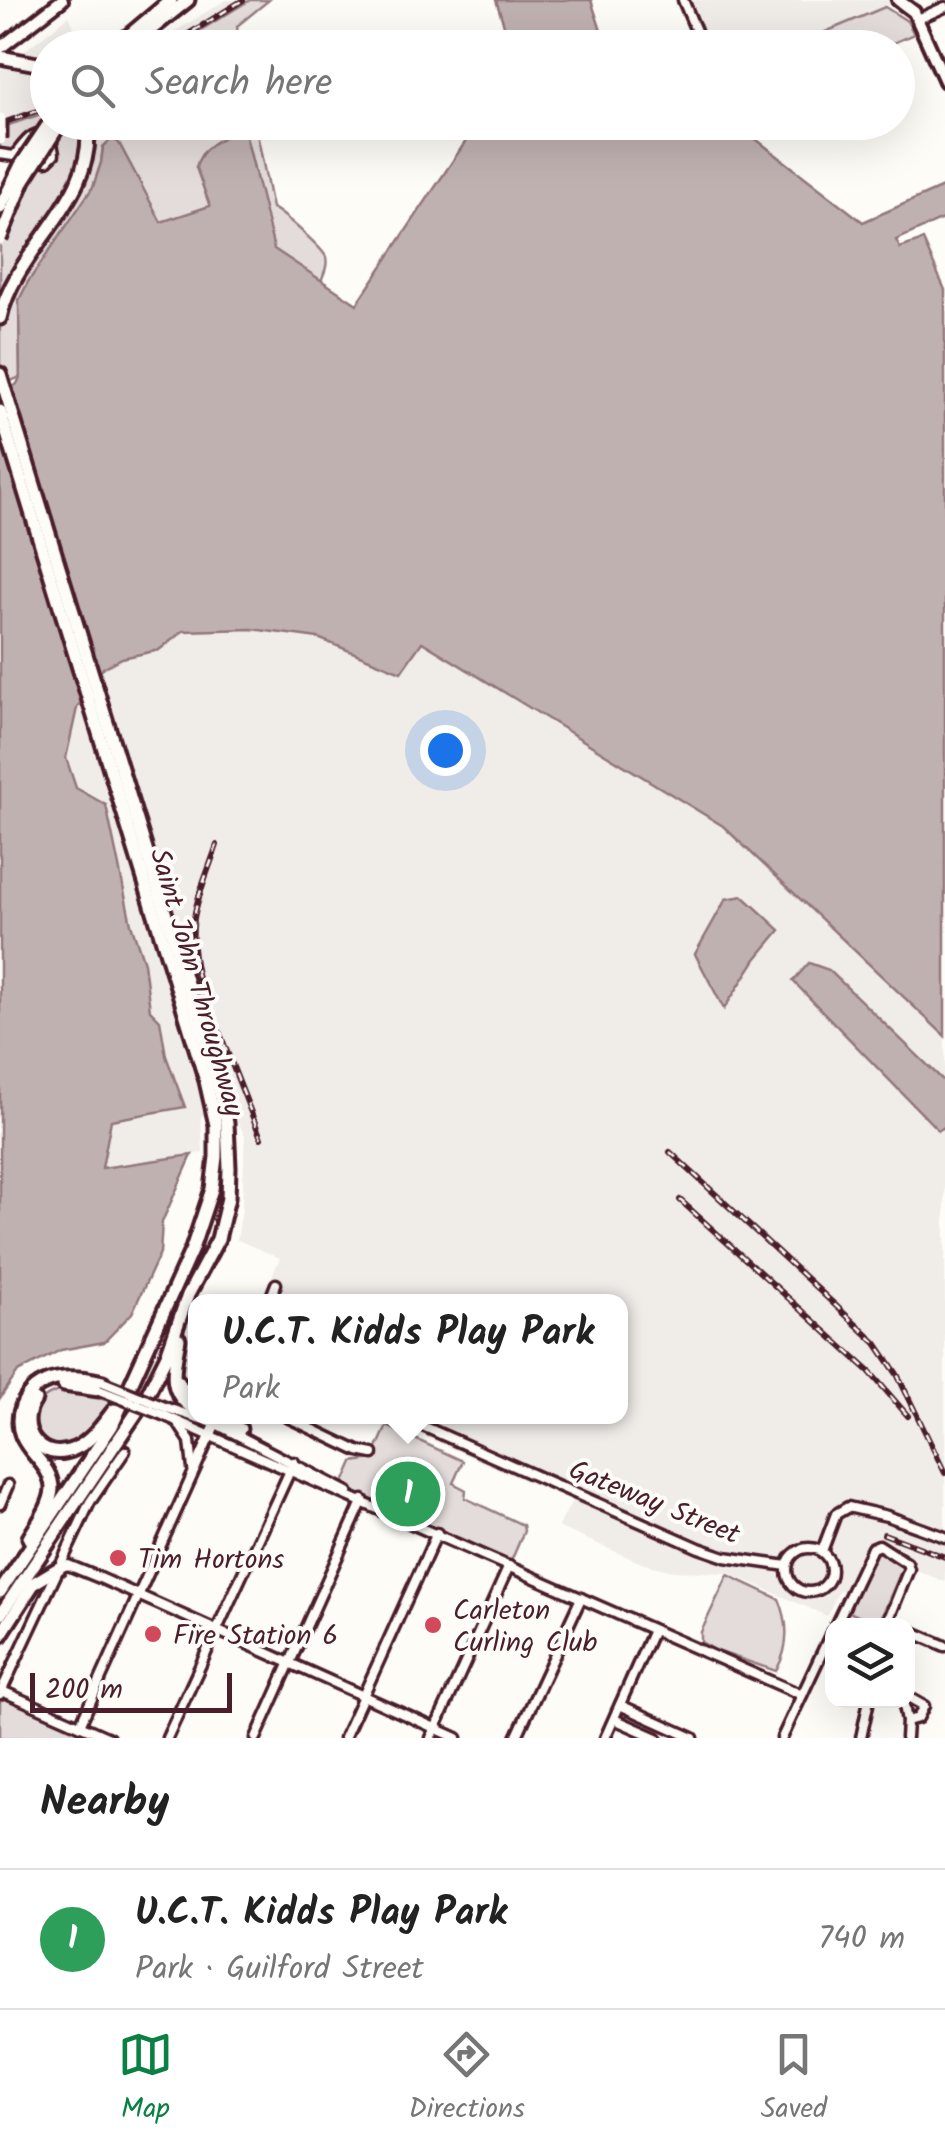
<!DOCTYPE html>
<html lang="en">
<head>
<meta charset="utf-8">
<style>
  :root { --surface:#fff; --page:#f2f2f2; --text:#222; --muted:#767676; --line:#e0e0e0; --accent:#0b8043 }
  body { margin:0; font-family:Kalam,sans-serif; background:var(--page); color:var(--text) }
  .controls { position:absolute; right:30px; bottom:30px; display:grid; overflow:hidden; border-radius:20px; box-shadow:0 10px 40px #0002 }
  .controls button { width:90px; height:90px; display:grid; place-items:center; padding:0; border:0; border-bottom:2px solid var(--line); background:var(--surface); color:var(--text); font:50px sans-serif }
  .scale { position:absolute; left:30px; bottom:25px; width:202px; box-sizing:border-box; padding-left:10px; border:5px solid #4a1f2b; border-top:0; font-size:28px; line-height:35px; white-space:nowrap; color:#4a1f2b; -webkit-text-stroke:8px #fdfcf7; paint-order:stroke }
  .you { position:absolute; left:445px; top:750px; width:35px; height:35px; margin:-25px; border:8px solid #fff; border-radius:50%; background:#1a73e8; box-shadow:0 0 0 15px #1a73e833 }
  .badge { display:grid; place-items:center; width:65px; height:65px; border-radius:50%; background:var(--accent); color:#fff; font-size:32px; font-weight:700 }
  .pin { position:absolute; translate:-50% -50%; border:5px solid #fff; box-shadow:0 2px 10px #0006 }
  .popup { position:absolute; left:188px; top:1294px; width:440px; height:130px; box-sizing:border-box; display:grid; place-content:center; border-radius:20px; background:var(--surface); filter:drop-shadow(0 2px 8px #0005); font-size:32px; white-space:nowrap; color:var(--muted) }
  .popup b { font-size:38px; color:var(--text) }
  .popup::after { content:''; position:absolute; left:50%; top:100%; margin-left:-20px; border:20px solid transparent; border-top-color:var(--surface) }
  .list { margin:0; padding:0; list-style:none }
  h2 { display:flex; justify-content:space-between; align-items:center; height:130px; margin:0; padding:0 40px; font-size:42px }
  h2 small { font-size:32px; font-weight:400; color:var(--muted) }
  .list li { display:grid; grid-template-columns:65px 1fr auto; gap:30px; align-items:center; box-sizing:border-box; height:140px; padding:0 40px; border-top:2px solid var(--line) }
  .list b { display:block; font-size:38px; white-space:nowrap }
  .list p { margin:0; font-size:32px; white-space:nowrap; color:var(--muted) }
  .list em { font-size:32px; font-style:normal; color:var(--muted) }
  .icon { flex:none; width:55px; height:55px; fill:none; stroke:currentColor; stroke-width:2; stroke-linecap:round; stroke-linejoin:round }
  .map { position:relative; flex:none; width:945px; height:1738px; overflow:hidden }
  .search { position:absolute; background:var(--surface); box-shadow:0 10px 40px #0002; left:30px; right:30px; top:30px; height:110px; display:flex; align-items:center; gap:25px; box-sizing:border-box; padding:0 35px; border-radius:55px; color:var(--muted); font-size:38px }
  .sheet { height:270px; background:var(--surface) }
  nav { display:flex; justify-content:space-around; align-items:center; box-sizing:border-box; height:140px; border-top:2px solid var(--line); background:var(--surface); font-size:28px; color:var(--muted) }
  nav a { display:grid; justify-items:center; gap:5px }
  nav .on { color:var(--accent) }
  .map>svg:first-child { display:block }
  .built { fill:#f0ece8 }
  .green { fill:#e3dcda; stroke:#967e82; stroke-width:2.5 }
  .water { fill:#c0b1b1; stroke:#91777b; stroke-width:2.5 }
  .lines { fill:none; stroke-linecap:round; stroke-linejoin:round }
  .minor-casing { stroke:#4a1f2b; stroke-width:15 }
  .major-casing { stroke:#4a1f2b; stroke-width:18 }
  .highway-casing { stroke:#4a1f2b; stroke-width:19 }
  .minor { stroke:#fdfcf7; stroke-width:8 }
  .major { stroke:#fdfcf7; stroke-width:10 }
  .highway { stroke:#fdfcf7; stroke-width:11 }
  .rail-casing { stroke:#4a1f2b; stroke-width:6 }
  .rail { stroke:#fdfcf7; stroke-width:2.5; stroke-dasharray:8; stroke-linecap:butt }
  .minor-bridge-casing { stroke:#4a1f2b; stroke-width:15; stroke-linecap:butt }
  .highway-bridge-casing { stroke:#4a1f2b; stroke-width:19; stroke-linecap:butt }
  .minor-bridge { stroke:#fdfcf7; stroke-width:8 }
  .highway-bridge { stroke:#fdfcf7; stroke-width:11 }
  .poi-dot { fill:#d1495b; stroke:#fdfcf7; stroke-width:4 }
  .labels { text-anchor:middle; stroke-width:8; stroke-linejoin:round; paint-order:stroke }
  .street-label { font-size:28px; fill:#4a1f2b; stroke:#fdfcf7 }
  .poi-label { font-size:28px; fill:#4a1f2b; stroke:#fdfcf7; text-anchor:start }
</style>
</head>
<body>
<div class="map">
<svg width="945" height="1738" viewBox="0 0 945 1738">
  <rect width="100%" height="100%" fill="#fdfcf7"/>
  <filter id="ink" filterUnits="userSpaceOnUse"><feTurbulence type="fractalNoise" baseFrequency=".01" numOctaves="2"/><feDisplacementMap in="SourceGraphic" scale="20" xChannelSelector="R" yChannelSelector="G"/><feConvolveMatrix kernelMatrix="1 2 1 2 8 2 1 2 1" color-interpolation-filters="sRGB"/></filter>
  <g filter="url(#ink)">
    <g class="built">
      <polygon points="226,0 250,0 173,47 148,48"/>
      <polygon points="691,0 901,0 787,48 724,47 708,41"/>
      <polygon points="69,16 83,47 48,48 47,112 0,128 0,70"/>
      <polygon points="252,629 318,638 401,672 421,641 723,826 945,1036 945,1582 914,1569 912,1561 885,1542 869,1541 845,1592 839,1590 827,1616 729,1573 674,1571 644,1564 558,1527 572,1501 380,1417 620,1416 620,1302 261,1301 280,1258 237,1240 242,1210 245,1135 234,1116 207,1113 201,1117 203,1153 102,1168 111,1120 185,1106 166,1056 160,1020 150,1010 144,963 131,924 66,758 77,708 103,668 122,658 159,650 183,630"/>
    </g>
    <g class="green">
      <polygon points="250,0 269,0 237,26 239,47 173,47"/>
      <polygon points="885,7 907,21 914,34 884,47 801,47 799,43"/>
      <path d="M47,112L48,122L255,123L272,208C282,212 323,249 326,257C328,266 324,273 321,281L274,250L268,238L244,129L196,167L210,206L161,223L114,137L103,147L101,163L93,187L19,300L20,377L0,386V187L7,188L34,161L54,154L39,133L15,155L0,154V128Z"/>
      <path d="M68,1389L113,1402C106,1412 99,1426 89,1434C39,1477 3,1399 68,1389Z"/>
      <polygon points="387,1426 463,1461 453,1483 466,1490 465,1498 523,1525 524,1531 509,1566 356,1497 342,1487 353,1462 372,1459"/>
      <polygon points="881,1551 903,1567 878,1625 849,1612 873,1555"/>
      <path d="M728,1575L779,1599C790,1625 789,1648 776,1671L717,1651L701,1642V1632Z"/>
      <polygon points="0,1694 109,1738 0,1738"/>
    </g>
    <g class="water">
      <polygon points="496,0 591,0 601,31 633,47 511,47"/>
      <path d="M478,123H735L863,222L945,186V218L896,240L900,248L923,240L945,290V1036L723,826L422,642L401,672L318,638L252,629L183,631L159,650L122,658L103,668L77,708L66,758L76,788L106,805L131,924L144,963L150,1010L160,1020L166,1056L185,1107L111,1120L102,1168L192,1155L162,1222L160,1253L132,1313L104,1342L61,1350L18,1372L0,1398V395L17,384L20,377L19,300L28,282L93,187L101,163L103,147L112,138L119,143L161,222L210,206L196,167C202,144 224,137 244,128L274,249L357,304Z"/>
      <polygon points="743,896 780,930 756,959 724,1009 695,954 726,899"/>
      <polygon points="809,963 829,970 945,1082 945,1127 938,1130 793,981"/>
    </g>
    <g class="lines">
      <g class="minor-casing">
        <g id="minor">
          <polyline points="683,0 699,38 713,48"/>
          <polyline points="918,19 945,7"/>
          <path d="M0,154L47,161L54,154L51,137C33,127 25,143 15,155"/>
          <polyline points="269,1302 276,1284"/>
          <polyline points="167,1408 216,1424 348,1492"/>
          <polyline points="163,1415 802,1695"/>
          <polyline points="285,1416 358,1451 373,1454"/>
          <polyline points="400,1416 699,1548 725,1557 787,1566"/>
          <polyline points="178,1423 190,1441 193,1469"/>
          <polyline points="0,1504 8,1485"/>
          <circle cx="809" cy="1570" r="22"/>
          <polyline points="822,1551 836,1514 848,1507 887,1516 945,1537"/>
          <polyline points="59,1568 68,1565 100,1578 457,1738"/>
          <polyline points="835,1626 872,1548 879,1545 907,1563 909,1569 886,1626"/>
          <polyline points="908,1630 945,1646"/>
          <polyline points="2,1691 109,1738"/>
          <polyline points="0,1694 90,1502 125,1451"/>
          <polyline points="903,1700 907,1721"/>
          <polyline points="620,1705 693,1738"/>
          <polyline points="614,1719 657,1738"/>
          <polyline points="80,1725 219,1416"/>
          <polyline points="167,1738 294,1462"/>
          <polyline points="256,1738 363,1500"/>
          <polyline points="344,1738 437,1533"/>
          <polyline points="431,1738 509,1566"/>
          <polyline points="516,1738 581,1598"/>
          <polyline points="605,1738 653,1630"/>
          <polyline points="782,1738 832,1631"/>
          <polyline points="861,1738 869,1700"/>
          <polyline points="906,1738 907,1721 918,1718 924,1706 908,1697"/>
        </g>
      </g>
      <g class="major-casing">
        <g id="major">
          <polyline points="898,0 914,12 945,81"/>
          <polyline points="0,48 62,0"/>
        </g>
      </g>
      <g class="highway-casing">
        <g id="highway">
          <polyline points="114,48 171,0"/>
          <polyline points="128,48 188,0"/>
          <polyline points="0,57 37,64 48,70"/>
          <path d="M0,318C15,247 98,200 87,122"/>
          <polyline points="0,374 216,1078 227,1123 229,1168 228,1198 218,1239 188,1295 167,1355 143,1403 0,1615"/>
          <polyline points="0,411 206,1081 216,1125 216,1157 212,1189 192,1249 112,1426 0,1592"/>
          <path d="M179,1339C174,1367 166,1394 195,1409"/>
          <polyline points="178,1381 184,1391 195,1399"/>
          <polyline points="64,1385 99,1390"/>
          <path d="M35,1400C15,1428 41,1464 74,1449C91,1442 103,1424 114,1410"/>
          <polyline points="212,1416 240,1429"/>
          <path d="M29,1538C37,1524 51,1506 52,1489C52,1467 30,1455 22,1436C18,1426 18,1416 22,1406C36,1373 74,1375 103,1382"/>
          <polyline points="0,1636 34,1583 59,1568"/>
        </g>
      </g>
      <use href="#minor" class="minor"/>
      <use href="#major" class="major"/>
      <use href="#highway" class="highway"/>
      <g class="rail-casing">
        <g id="rail">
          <polyline points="166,48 243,0"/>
          <polyline points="0,124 48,107"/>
          <path d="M217,845C199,897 184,922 198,978L261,1138"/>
          <polyline points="670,1152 876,1343 897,1374 945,1473"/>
          <polyline points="680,1200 869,1371 908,1416"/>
          <polyline points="884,1534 945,1557"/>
        </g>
      </g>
      <use href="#rail" class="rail"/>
      <g class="minor-bridge-casing">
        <g id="minor-bridge">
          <polyline points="103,1382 167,1408"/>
          <polyline points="99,1390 163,1415"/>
        </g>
      </g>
      <g class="highway-bridge-casing">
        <g id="highway-bridge">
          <polyline points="0,119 0,139"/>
          <polyline points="0,208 21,165 50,122"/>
          <polyline points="0,239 24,180 61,122"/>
        </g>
      </g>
      <use href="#minor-bridge" class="minor-bridge"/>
      <use href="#highway-bridge" class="highway-bridge"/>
    </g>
  </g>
  <g class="poi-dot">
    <circle cx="118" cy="1558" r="10"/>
    <circle cx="433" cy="1625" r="10"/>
    <circle cx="153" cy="1634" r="10"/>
  </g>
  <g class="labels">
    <g class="street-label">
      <text transform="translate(198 982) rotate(74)" y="10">Saint John Throughway</text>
      <text transform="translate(655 1501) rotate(22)" y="10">Gateway Street</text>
    </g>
    <g class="poi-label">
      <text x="138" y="1568">Tim Hortons</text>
      <text x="453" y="1619">Carleton<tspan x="453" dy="32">Curling Club</tspan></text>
      <text x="173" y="1644">Fire Station 6</text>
    </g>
  </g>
</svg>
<div class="controls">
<button><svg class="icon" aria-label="layers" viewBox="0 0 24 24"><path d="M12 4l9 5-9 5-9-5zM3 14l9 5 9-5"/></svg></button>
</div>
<div class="scale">200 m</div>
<div class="you"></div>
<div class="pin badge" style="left:408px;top:1494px;background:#2e9e5b">1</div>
<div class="popup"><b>U.C.T. Kidds Play Park</b>Park</div>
<div class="search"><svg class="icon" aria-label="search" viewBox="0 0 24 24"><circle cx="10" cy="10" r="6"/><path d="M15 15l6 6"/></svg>Search here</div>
</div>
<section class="sheet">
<h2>Nearby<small></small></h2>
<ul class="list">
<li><span class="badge" style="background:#2e9e5b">1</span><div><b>U.C.T. Kidds Play Park</b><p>Park · Guilford Street</p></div><em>740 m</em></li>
</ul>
</section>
<nav>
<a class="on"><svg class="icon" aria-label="map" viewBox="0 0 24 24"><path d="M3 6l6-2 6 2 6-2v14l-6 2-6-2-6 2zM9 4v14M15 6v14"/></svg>Map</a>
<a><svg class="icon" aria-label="directions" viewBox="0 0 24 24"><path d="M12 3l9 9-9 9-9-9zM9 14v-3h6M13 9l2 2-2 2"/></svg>Directions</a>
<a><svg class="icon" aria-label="saved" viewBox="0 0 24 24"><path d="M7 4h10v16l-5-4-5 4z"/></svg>Saved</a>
</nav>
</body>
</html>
